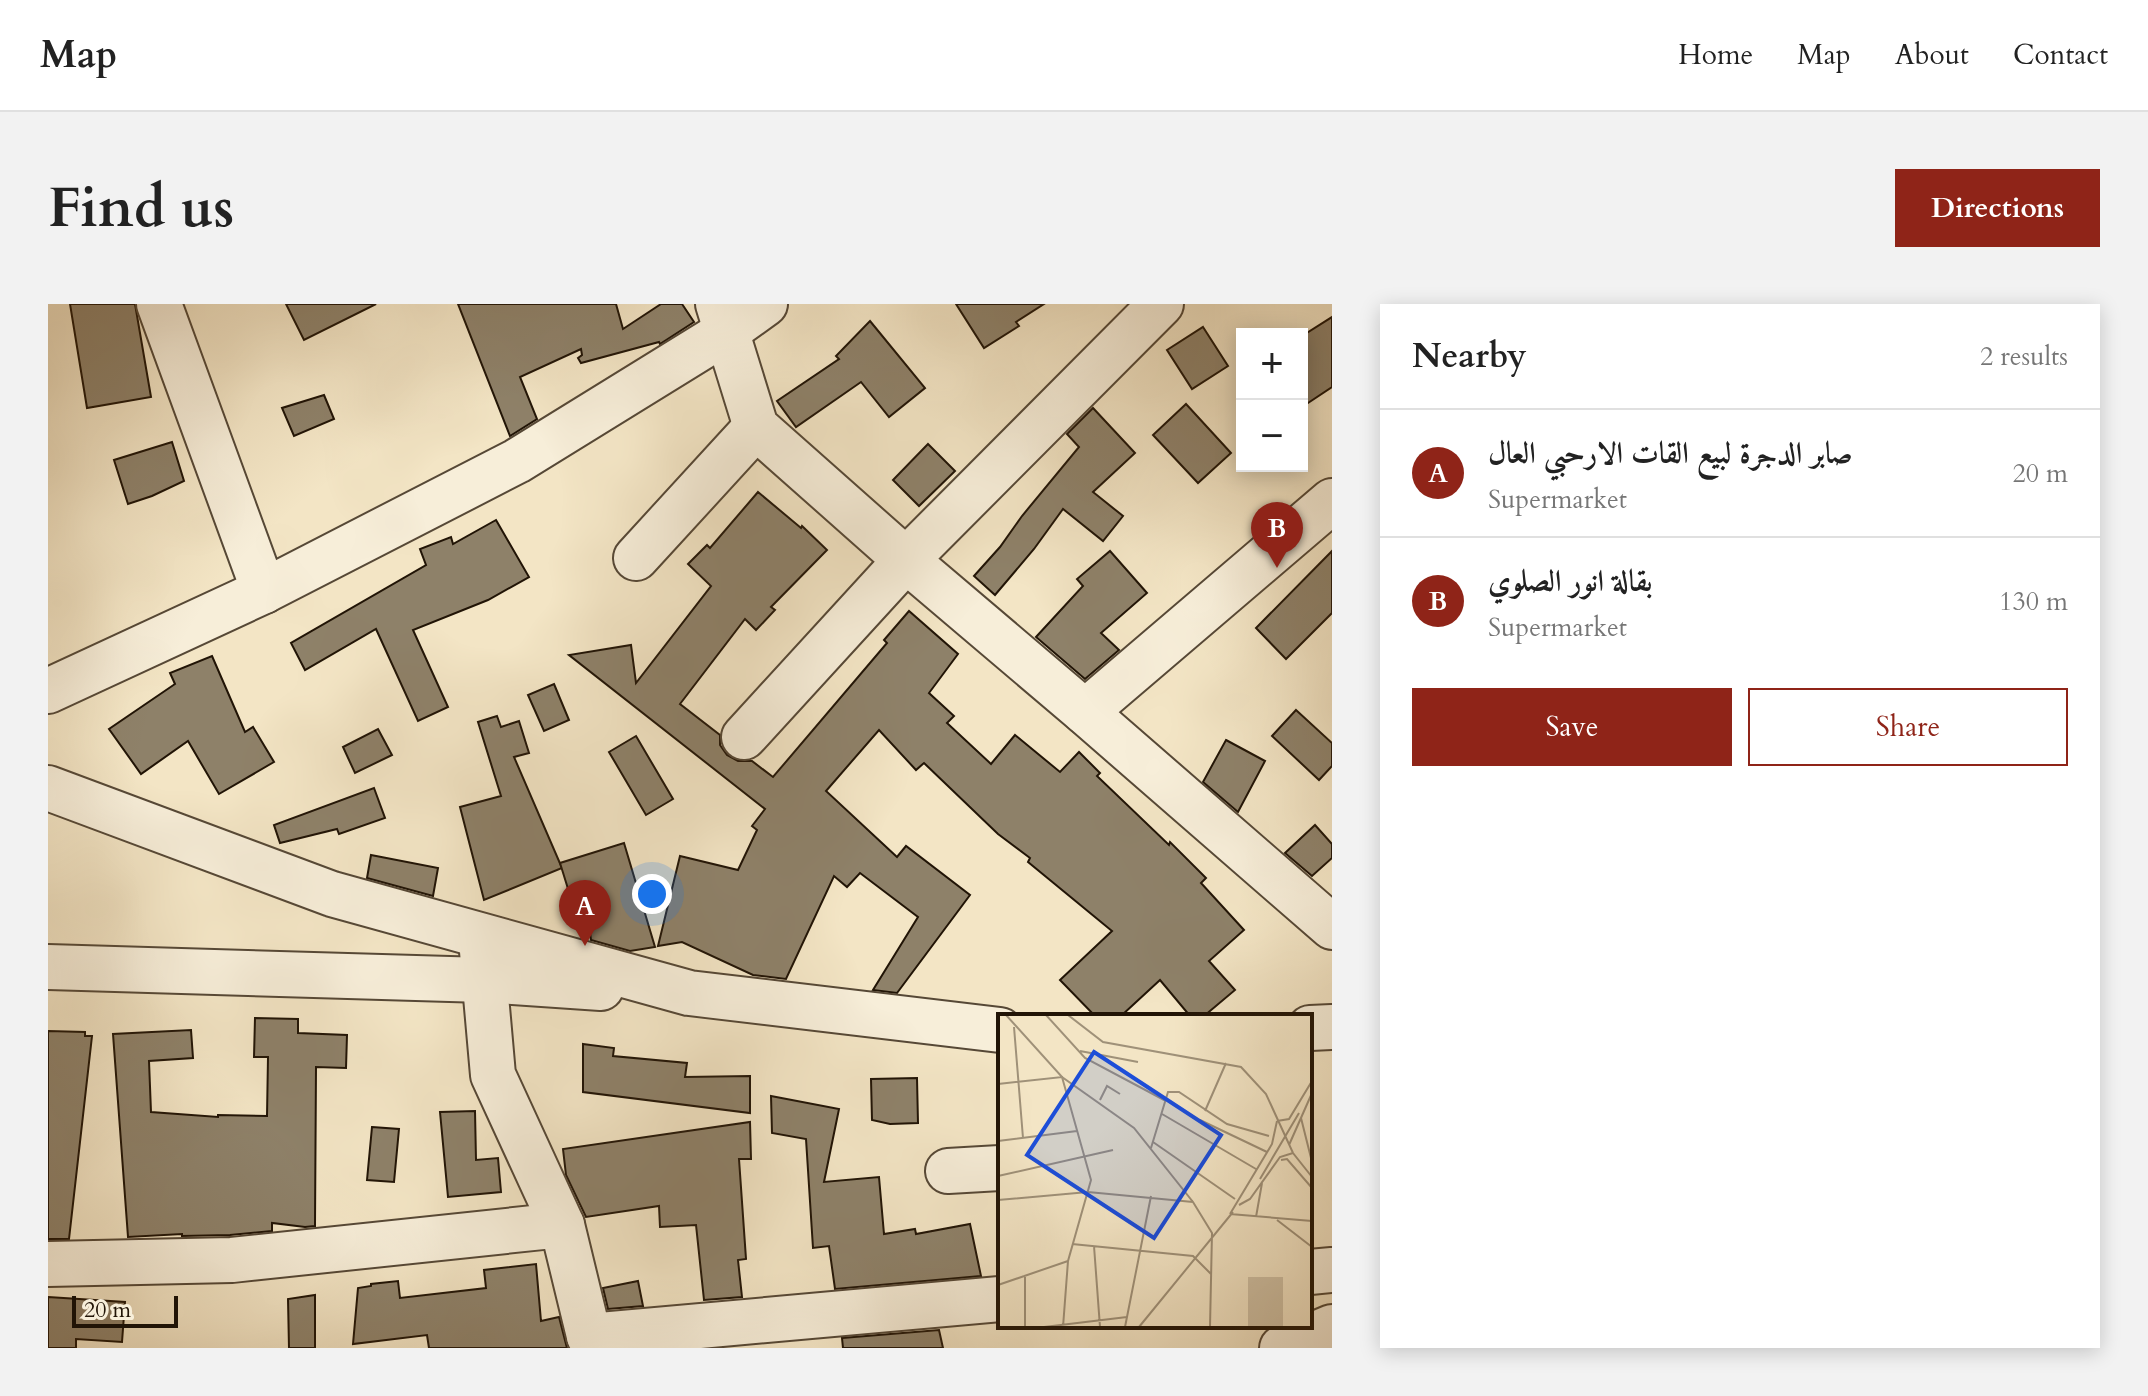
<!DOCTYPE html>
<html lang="en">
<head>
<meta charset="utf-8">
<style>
  :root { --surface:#fff; --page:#f2f2f2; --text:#222; --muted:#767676; --line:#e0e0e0; --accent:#8f2418 }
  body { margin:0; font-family:Cardo,Amiri,serif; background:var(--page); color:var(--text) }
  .controls { position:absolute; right:24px; top:24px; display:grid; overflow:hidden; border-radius:0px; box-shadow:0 4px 20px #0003 }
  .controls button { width:72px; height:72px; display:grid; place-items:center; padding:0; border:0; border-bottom:2px solid var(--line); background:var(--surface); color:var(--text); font:40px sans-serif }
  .scale { position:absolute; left:24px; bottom:20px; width:106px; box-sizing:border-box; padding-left:8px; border:4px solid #211406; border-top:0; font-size:22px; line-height:28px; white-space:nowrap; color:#211406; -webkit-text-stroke:6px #f7eed9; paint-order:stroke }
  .you { position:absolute; left:604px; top:590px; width:28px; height:28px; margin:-20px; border:6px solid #fff; border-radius:50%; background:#1a73e8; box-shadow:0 0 0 12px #1a73e833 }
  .badge { display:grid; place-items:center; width:52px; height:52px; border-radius:50%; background:var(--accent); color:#fff; font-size:26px; font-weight:700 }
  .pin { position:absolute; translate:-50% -66px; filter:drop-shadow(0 2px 4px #0008) }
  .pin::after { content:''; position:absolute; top:42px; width:28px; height:24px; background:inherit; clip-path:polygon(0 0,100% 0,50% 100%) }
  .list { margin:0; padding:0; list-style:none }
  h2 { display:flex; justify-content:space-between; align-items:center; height:104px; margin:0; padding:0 32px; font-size:34px }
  h2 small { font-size:26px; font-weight:400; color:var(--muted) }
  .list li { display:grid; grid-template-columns:52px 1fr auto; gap:24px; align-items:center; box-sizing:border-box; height:128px; padding:0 32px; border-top:2px solid var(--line) }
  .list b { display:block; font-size:30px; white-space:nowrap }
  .list p { margin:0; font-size:26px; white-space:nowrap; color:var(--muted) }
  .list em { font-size:26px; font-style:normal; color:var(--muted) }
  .actions { display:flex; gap:16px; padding:24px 32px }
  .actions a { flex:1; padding:18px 0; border:2px solid var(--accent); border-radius:0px; text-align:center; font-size:28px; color:var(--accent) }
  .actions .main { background:var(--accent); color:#fff }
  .map { position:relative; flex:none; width:1284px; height:1044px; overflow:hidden; border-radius:0px }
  header { display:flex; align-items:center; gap:48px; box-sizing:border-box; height:112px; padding:0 40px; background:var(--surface); border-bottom:2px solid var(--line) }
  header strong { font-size:38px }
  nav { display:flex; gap:44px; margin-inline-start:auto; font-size:28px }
  .intro { display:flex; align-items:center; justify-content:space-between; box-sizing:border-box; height:192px; padding:0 48px }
  h1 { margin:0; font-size:56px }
  .button { padding:20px 36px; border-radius:0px; background:var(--accent); color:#fff; font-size:28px; font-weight:700 }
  main { display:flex; gap:48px; padding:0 48px }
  aside { flex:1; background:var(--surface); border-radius:0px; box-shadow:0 4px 20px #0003 }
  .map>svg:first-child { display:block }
  .building { fill:#8e8169; stroke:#211406; stroke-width:2 }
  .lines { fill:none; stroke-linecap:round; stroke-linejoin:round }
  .minor-casing { stroke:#564836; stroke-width:48 }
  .minor { stroke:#f7eed9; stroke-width:44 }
  .inset-road { fill:none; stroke:#9f9179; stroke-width:2 }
  .view { fill:#1d4ed8; fill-opacity:0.15; stroke:#1d4ed8; stroke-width:4 }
  .inset-edge { fill:none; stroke:#211406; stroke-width:4 }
</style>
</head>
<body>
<header>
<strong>Map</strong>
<nav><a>Home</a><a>Map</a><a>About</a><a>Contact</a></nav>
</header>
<div class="intro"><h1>Find us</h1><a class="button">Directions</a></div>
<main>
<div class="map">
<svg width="1284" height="1044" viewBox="0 0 1284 1044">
  <rect width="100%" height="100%" fill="#f3e5c5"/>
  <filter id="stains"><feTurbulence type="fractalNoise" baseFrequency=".0025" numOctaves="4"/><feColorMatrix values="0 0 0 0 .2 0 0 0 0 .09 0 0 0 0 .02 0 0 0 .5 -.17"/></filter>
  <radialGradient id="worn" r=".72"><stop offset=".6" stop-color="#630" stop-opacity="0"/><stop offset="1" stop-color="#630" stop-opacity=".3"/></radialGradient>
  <g class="building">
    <polygon points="22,0 87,0 103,93 39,104"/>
    <polygon points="238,0 328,0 256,36"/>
    <polygon points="410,0 568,0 575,25 613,0 634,0 646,18 612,40 611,38 533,59 530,54 534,51 533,45 472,73 489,115 462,132"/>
    <polygon points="908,0 996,0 968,18 971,22 936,44"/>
    <polygon points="1284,13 1284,83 1254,103 1254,32"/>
    <polygon points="822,17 877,84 841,113 813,78 748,123 729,97 791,55 788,52"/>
    <polygon points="1155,23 1180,62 1144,85 1119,46"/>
    <polygon points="276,91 286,115 246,132 234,104"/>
    <polygon points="1138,100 1183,149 1150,179 1105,131"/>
    <polygon points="1045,104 1087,149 1045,188 1075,212 1055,237 1015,205 986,245 947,291 926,272 952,243 974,212 1031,143 1019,130"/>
    <polygon points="124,138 136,177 104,192 80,200 66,156"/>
    <polygon points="880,140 907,167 871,202 845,176"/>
    <polygon points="710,188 753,224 754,222 779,246 723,303 727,306 708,326 697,315 632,400 672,431 672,441 679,451 690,457 704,457 725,473 839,339 836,336 861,307 910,350 881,389 906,412 899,419 943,460 967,431 1012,468 1031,448 1052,469 1049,472 1121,541 1122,538 1158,574 1153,579 1196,626 1161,657 1187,686 1156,712 1142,712 1112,676 1073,712 1047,712 1012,676 1064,627 980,558 982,554 950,530 876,459 868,466 831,426 778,487 849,553 858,542 922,591 849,689 825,686 870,613 812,569 799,583 786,572 738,675 705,671 634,638 610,642 632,552 690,566 709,526 704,522 717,505 521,351 583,341 588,379 663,282 640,260 659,241 662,244"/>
    <polygon points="448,216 481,273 440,296 365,326 400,403 370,417 328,325 257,366 243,339 378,261 372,245 403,233 405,240"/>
    <polygon points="1062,247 1099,289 1053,329 1071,346 1037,375 988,333 1035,282 1029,275"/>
    <polygon points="1284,247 1284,309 1238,355 1208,324"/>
    <polygon points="164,352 197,428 205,423 226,458 171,490 140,437 93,470 61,425 127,380 122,369"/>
    <polygon points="506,380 521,416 496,427 480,391"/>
    <polygon points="1248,406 1284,439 1284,462 1271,476 1224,432"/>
    <polygon points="449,412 453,423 471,417 481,449 466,453 514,564 436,596 412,503 453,492 430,418"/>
    <polygon points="330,425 344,451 307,469 295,443"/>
    <polygon points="588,432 625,495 598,511 561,448"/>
    <polygon points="1178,436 1217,457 1190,508 1155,478"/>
    <polygon points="326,484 337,514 291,530 289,525 232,539 226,521"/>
    <polygon points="1267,521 1284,540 1284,554 1264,572 1237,549"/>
    <polygon points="576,539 607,643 582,647 543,636 540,614 530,617 512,559"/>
    <polygon points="323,551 390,564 385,592 319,574"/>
    <polygon points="207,714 250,715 250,729 299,731 298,764 268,763 267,922 257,923 224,919 224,927 182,931 134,932 134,930 80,933 65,730 143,726 145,754 101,757 103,808 170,813 170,811 219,812 220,753 206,753"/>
    <polygon points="0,727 37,728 37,732 44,732 21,935 0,935"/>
    <polygon points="535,740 566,744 565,752 639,759 637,773 702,772 702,809 535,788"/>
    <polygon points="869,774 870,819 842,820 824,816 823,775"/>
    <polygon points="723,792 791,805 776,878 831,873 836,930 867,925 868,930 922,920 933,972 787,985 781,942 765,944 758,835 724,829"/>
    <polygon points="427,807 428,856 450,854 453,888 400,893 392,808"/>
    <polygon points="702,818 703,855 691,855 698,955 690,956 694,993 656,996 648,921 612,923 611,902 538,913 518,871 515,845"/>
    <polygon points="324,823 351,825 346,878 319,876"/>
    <polygon points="488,960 493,1017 511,1013 519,1044 381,1044 379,1031 305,1040 310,984 323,982 323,980 350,977 352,994 438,984 436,966"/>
    <polygon points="590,977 595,1002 560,1005 555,984"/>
    <polygon points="267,991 267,1044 241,1044 240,995"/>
    <polygon points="0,993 77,998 74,1038 28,1035 28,1044 0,1044"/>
    <polygon points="891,1026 895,1044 795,1044 794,1034"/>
  </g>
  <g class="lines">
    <g class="minor-casing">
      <g id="minor">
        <polyline points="111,0 216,287"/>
        <polyline points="670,0 708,123 858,256 1037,408 1284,623"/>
        <polyline points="588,254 708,123"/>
        <polyline points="0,387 216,287 469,157 678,28 717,0"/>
        <polyline points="1037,408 1284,197"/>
        <polyline points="696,433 858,256 1113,0"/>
        <polyline points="0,484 284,590 641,689 952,726"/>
        <polyline points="434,647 445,771 514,921 541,1032 547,1044"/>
        <polyline points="0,663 436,676 553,684"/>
        <polyline points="1262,724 1284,723"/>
        <polyline points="900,867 952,864"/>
        <polyline points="0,960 184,956 514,921"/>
        <polyline points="1262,968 1284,966"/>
        <polyline points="541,1032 952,995"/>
        <polyline points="1234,1044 1284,1023"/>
      </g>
    </g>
    <use href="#minor" class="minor"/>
  </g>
  <g transform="translate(950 710)">
    <rect width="314" height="314" fill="#f3e5c5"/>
    <path d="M250,263H285V313H250Z" fill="#cfc1a5"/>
    <path class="inset-road" d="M8,1L64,63L136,114L195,188L214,219L212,313M48,1L87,44L168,87M70,1L105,28L243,53L268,80L295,139L314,163M16,13L25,124M82,37L140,48M0,70L64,63L93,166L70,247L65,313M102,86L109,72L122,80M207,97L228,49M164,100L258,155M303,104L314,148M202,106L269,138M279,107L291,105L314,67M0,127L79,117M155,128L237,185M291,131L314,79M153,134L170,78H181L229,110L271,122M283,146L289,145L314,174M0,162L115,136M262,165L301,99M0,186L90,178L195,188M241,191L252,185L282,143L295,139M232,200L314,207M232,200L274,130L279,107M258,203L264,169M279,206L314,233M74,230L195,242L213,260M96,232L102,313M27,261V313M0,271L70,247M46,313L129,303M127,313L153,182M141,313L235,198"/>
    <path class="view" d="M96,38L223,121L156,224L29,141Z"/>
    <rect width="314" height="314" class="inset-edge"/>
  </g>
  <rect width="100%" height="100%" filter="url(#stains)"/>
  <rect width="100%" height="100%" fill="url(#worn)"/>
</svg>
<div class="controls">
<button>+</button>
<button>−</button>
</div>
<div class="scale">20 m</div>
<div class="you"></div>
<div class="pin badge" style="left:537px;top:642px">A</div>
<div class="pin badge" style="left:1229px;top:264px">B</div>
</div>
<aside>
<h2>Nearby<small>2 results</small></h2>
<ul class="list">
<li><span class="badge">A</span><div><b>صابر الدجرة لبيع القات الارحبي العال</b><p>Supermarket</p></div><em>20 m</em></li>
<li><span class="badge">B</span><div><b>بقالة انور الصلوي</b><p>Supermarket</p></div><em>130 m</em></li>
</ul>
<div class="actions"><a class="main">Save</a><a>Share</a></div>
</aside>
</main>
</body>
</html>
